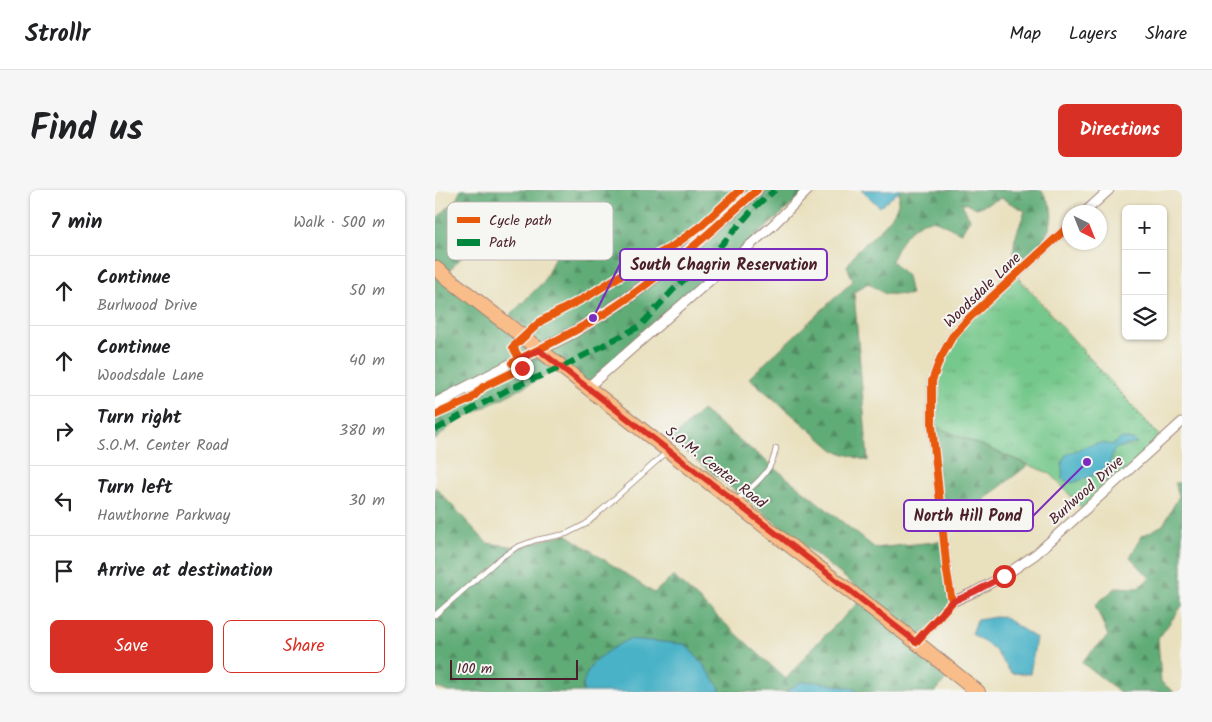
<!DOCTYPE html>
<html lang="en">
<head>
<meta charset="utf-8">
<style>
  :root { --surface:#fff; --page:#f6f6f6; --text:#202124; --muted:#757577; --line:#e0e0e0; --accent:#d93025 }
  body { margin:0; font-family:Kalam,sans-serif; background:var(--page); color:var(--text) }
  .controls { position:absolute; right:15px; top:15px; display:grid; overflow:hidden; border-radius:8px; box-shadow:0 1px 4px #0004 }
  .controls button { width:45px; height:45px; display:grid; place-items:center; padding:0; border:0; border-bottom:1px solid var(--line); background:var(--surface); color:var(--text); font:25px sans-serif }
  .compass { position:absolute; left:627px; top:15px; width:45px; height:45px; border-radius:50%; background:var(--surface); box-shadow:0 1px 4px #0004; rotate:137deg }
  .scale { position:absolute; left:15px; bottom:12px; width:128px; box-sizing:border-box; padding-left:5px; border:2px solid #4a1f2b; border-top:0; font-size:14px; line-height:18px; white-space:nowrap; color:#4a1f2b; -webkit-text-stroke:4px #f6f6f2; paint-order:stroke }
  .stop { position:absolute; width:15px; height:15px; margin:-11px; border:4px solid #d93025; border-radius:50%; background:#fff }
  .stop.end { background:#d93025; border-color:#fff; box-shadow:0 1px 5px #0008 }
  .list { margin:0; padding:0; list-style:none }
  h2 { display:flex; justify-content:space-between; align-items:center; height:65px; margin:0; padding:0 20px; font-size:21px }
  h2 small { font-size:16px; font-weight:400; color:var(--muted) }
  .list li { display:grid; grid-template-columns:32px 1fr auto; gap:15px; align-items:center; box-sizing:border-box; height:70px; padding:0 20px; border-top:1px solid var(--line) }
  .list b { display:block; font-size:19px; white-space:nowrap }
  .list p { margin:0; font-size:16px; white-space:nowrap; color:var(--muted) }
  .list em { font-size:16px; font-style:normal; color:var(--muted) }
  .actions { display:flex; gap:10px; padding:15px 20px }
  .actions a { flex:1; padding:11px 0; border:1px solid var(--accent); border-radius:8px; text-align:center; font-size:18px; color:var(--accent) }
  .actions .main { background:var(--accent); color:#fff }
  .icon { flex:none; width:28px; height:28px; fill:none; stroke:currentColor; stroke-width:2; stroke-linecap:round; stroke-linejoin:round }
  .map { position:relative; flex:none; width:747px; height:502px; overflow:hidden; border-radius:8px }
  header { display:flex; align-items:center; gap:30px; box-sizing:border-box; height:70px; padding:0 25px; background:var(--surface); border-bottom:1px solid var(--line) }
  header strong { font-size:24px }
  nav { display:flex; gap:28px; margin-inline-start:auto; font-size:18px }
  .intro { display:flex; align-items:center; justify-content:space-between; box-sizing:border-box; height:120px; padding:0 30px }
  h1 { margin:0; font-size:35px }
  .button { padding:12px 22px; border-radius:8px; background:var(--accent); color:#fff; font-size:18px; font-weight:700 }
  main { display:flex; gap:30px; padding:0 30px }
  aside { flex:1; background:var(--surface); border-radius:8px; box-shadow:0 1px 4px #0004 }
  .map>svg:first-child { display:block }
  .grass { fill:url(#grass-tufts); stroke:#60745b }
  .forest { fill:url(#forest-firs); stroke:#556651; fill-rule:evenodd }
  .water { fill:#48b2c7; stroke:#496879 }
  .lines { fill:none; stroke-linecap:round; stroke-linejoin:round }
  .service-casing { stroke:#9a8074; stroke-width:6 }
  .minor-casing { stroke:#9a8074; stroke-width:11 }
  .tertiary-casing { stroke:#9a8074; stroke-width:13 }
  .primary-casing { stroke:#9a8074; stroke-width:16 }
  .path { stroke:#9a8074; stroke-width:1; stroke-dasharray:1 4; stroke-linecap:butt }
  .service { stroke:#fff; stroke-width:4.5 }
  .minor { stroke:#fff; stroke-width:9 }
  .tertiary { stroke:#fff; stroke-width:11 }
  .primary { stroke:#f9bd89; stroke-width:14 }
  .quiet { stroke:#00873e; stroke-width:6; stroke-dasharray:12 6; stroke-linecap:butt }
  .cycleway-casing { stroke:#f6f6f2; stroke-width:11 }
  .cycleway { stroke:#e8590c; stroke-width:8 }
  .route { stroke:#d93025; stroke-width:6 }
  .labels { text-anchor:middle; stroke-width:4; stroke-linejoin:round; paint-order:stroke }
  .street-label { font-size:15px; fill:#4a1f2b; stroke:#f6f6f2 }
  .key { fill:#f6f6f2; stroke:#c2b6b6; stroke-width:1 }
  .key-label { font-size:14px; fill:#4a1f2b }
  .leader { fill:none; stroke:#7b2cbf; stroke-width:2 }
  .callout-dot { fill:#7b2cbf; stroke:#f6f6f2; stroke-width:2 }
  .callout { fill:#f6f6f2; stroke:#7b2cbf; stroke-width:2 }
  .callout-label { font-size:16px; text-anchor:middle; font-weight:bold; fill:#4a1f2b }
</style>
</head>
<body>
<header>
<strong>Strollr</strong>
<nav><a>Map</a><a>Layers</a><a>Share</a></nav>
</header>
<div class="intro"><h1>Find us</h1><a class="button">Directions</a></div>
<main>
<aside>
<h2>7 min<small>Walk · 500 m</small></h2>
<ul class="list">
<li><svg class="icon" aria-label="ahead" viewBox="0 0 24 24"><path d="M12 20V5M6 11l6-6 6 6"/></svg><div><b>Continue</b><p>Burlwood Drive</p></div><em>50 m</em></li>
<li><svg class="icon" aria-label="ahead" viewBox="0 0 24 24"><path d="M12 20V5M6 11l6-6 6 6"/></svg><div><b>Continue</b><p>Woodsdale Lane</p></div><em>40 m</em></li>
<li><svg class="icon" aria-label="right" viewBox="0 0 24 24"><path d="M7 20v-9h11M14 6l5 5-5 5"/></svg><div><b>Turn right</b><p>S.O.M. Center Road</p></div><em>380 m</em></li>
<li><svg class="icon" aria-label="left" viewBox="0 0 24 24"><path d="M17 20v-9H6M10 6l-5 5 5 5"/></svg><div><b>Turn left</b><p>Hawthorne Parkway</p></div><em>30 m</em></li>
<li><svg class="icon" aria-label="arrive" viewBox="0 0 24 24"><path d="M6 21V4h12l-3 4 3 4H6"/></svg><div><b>Arrive at destination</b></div></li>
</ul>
<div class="actions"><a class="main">Save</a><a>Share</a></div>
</aside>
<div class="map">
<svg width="747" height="502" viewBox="0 0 747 502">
  <defs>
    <pattern id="grass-tufts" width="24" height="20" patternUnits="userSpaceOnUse" patternTransform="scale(1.25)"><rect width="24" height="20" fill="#75c88b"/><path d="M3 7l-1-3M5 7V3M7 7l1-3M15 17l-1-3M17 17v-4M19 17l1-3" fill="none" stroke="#67ab78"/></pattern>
    <pattern id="forest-firs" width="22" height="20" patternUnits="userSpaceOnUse" patternTransform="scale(1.25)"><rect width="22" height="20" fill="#60ac77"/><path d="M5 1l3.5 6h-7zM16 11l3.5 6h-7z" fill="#518b62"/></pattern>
  </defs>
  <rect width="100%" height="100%" fill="#f6f6f2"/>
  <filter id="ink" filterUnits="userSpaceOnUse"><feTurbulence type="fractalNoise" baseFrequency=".02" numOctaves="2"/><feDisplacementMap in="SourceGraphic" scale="10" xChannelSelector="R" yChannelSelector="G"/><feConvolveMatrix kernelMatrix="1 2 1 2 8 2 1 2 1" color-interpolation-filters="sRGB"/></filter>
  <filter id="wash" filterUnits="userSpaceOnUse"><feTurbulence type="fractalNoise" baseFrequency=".0096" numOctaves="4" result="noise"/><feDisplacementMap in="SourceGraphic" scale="20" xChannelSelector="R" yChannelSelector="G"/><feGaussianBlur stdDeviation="1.12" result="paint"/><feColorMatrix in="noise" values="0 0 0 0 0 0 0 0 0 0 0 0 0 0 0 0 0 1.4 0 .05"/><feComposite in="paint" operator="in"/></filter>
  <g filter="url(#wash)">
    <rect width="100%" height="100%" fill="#e9e0be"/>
    <polygon class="grass" points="581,85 728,250 649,321 616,284 497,235 497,210 505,169 517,147"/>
    <g class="forest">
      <path d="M26,0H373L153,197L127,177L18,234L0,250V30L21,10ZM66,25L122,62L109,91L75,125L89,138L83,143L10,85Z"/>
      <path d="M466,0H607C609,6 615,12 616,18C620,39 606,54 591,67L578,63L580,48L590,21L566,8L542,18L526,12L535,29L526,43C518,40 509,34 501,31C481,26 461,55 457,71L472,86L476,105L450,104L433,93L419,102L433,271L400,261L314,188L418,91L412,76C416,71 419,65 423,60C439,44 466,27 464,2Z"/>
      <polygon points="267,220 440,358 509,351 517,412 485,447 236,250"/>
      <polygon points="497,235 593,275 508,342"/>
      <polygon points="740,293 747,293 747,416 723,449 726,492 739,502 685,502 646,472 673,446 660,415 682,397 703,398 715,388 695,367 707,346 728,335 744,306"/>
      <polygon points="0,297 52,353 82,357 131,344 219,403 238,386 351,489 381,454 426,410 518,482 500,502 423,502 420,499 353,499 351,502 284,502 285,498 250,454 228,453 147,495 148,502 13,502 0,497"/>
    </g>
    <g class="water">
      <polygon points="426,0 466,0 445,17"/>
      <path d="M688,248L698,250L702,253L682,258L678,262L675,273L671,278L662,284L637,293L627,289C628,282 625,272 630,266C635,261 660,253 667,253C671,253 675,256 679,254C683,252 683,249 688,248Z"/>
      <polygon points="567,426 601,448 595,484 576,483 559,459 537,444 542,430"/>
      <path d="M194,449L250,454L267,473L285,498L284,502H148C146,475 173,460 194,449Z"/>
      <polygon points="365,492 384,492 420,499 423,502 351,502"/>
    </g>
  </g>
  <g filter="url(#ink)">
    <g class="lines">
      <g class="service-casing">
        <g id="service">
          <path d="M301,311C319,295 337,283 341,258"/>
          <polyline points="0,425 64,369 82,357 101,350 131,344 151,334 233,261"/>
        </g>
      </g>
      <g class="minor-casing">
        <g id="minor">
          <polyline points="650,22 674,0"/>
          <polyline points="153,197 338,35 373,0"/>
          <polyline points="517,412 539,402 569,386 601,364 747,232"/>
          <polyline points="481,452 517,412 512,382 497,235 497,191 505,169 517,147 535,127 634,36"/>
        </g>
      </g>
      <g class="tertiary-casing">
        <polyline id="tertiary" points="0,214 139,142 190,110 236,75 322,0"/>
      </g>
      <g class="primary-casing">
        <polyline id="primary" points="0,78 336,341 481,452 543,502"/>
      </g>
      <polyline class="path" points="587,91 722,243"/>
      <use href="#service" class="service"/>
      <use href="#minor" class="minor"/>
      <use href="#tertiary" class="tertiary"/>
      <use href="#primary" class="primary"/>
      <polyline class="quiet" points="0,240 74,199 127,177 205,136 239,99 279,63 321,16 340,0"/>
      <g class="cycleway-casing">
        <g id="cycleway">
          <path d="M77,173C116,153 155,135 190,110C237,77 280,38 322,0"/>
          <polyline points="0,225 36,209 48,197 87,178 88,175 78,157 106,131 153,106 199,77 238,56 267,35 305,0"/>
          <polyline points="481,452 517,412 512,382 497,235 497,191 505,169 517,147 535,127 634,36"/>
        </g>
      </g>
      <use href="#cycleway" class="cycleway"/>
    </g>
  </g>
  <g class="lines" filter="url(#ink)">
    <polyline class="route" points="87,178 88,175 84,169 104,160 481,452 517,412 539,402 569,386"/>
  </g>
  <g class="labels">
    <g class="street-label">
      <text transform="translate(547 100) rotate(-44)" y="5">Woodsdale Lane</text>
      <text transform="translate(281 277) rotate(38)" y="5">S.O.M. Center Road</text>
      <text transform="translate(651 300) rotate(-42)" y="5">Burlwood Drive</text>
    </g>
  </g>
  <rect x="12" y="12" width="166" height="58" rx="8" class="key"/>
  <rect x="22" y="27" width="23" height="6" fill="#e8590c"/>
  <rect x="22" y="49" width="23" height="7" fill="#00873e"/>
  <g class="key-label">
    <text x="54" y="35">Cycle path</text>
    <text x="54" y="57">Path</text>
  </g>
  <path class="leader" d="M158 128L185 74M652 272L598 326"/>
  <g class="callout-dot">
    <circle cx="158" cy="128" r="5"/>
    <circle cx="652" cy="272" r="5"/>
  </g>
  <g class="callout">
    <rect x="185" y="59" width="207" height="31" rx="5"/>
    <rect x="469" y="310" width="129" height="31" rx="5"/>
  </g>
  <g class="callout-label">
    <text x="289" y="80">South Chagrin Reservation</text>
    <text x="533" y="331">North Hill Pond</text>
  </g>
</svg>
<div class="controls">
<button>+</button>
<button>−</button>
<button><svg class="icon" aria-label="layers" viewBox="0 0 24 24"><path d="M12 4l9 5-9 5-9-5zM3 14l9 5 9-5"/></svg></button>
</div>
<svg class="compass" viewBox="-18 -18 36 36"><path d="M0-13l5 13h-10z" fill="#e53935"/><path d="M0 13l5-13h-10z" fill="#757577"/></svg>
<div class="scale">100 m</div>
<div class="stop" style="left:569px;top:386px"></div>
<div class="stop end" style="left:87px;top:178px"></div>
</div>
</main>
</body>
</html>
